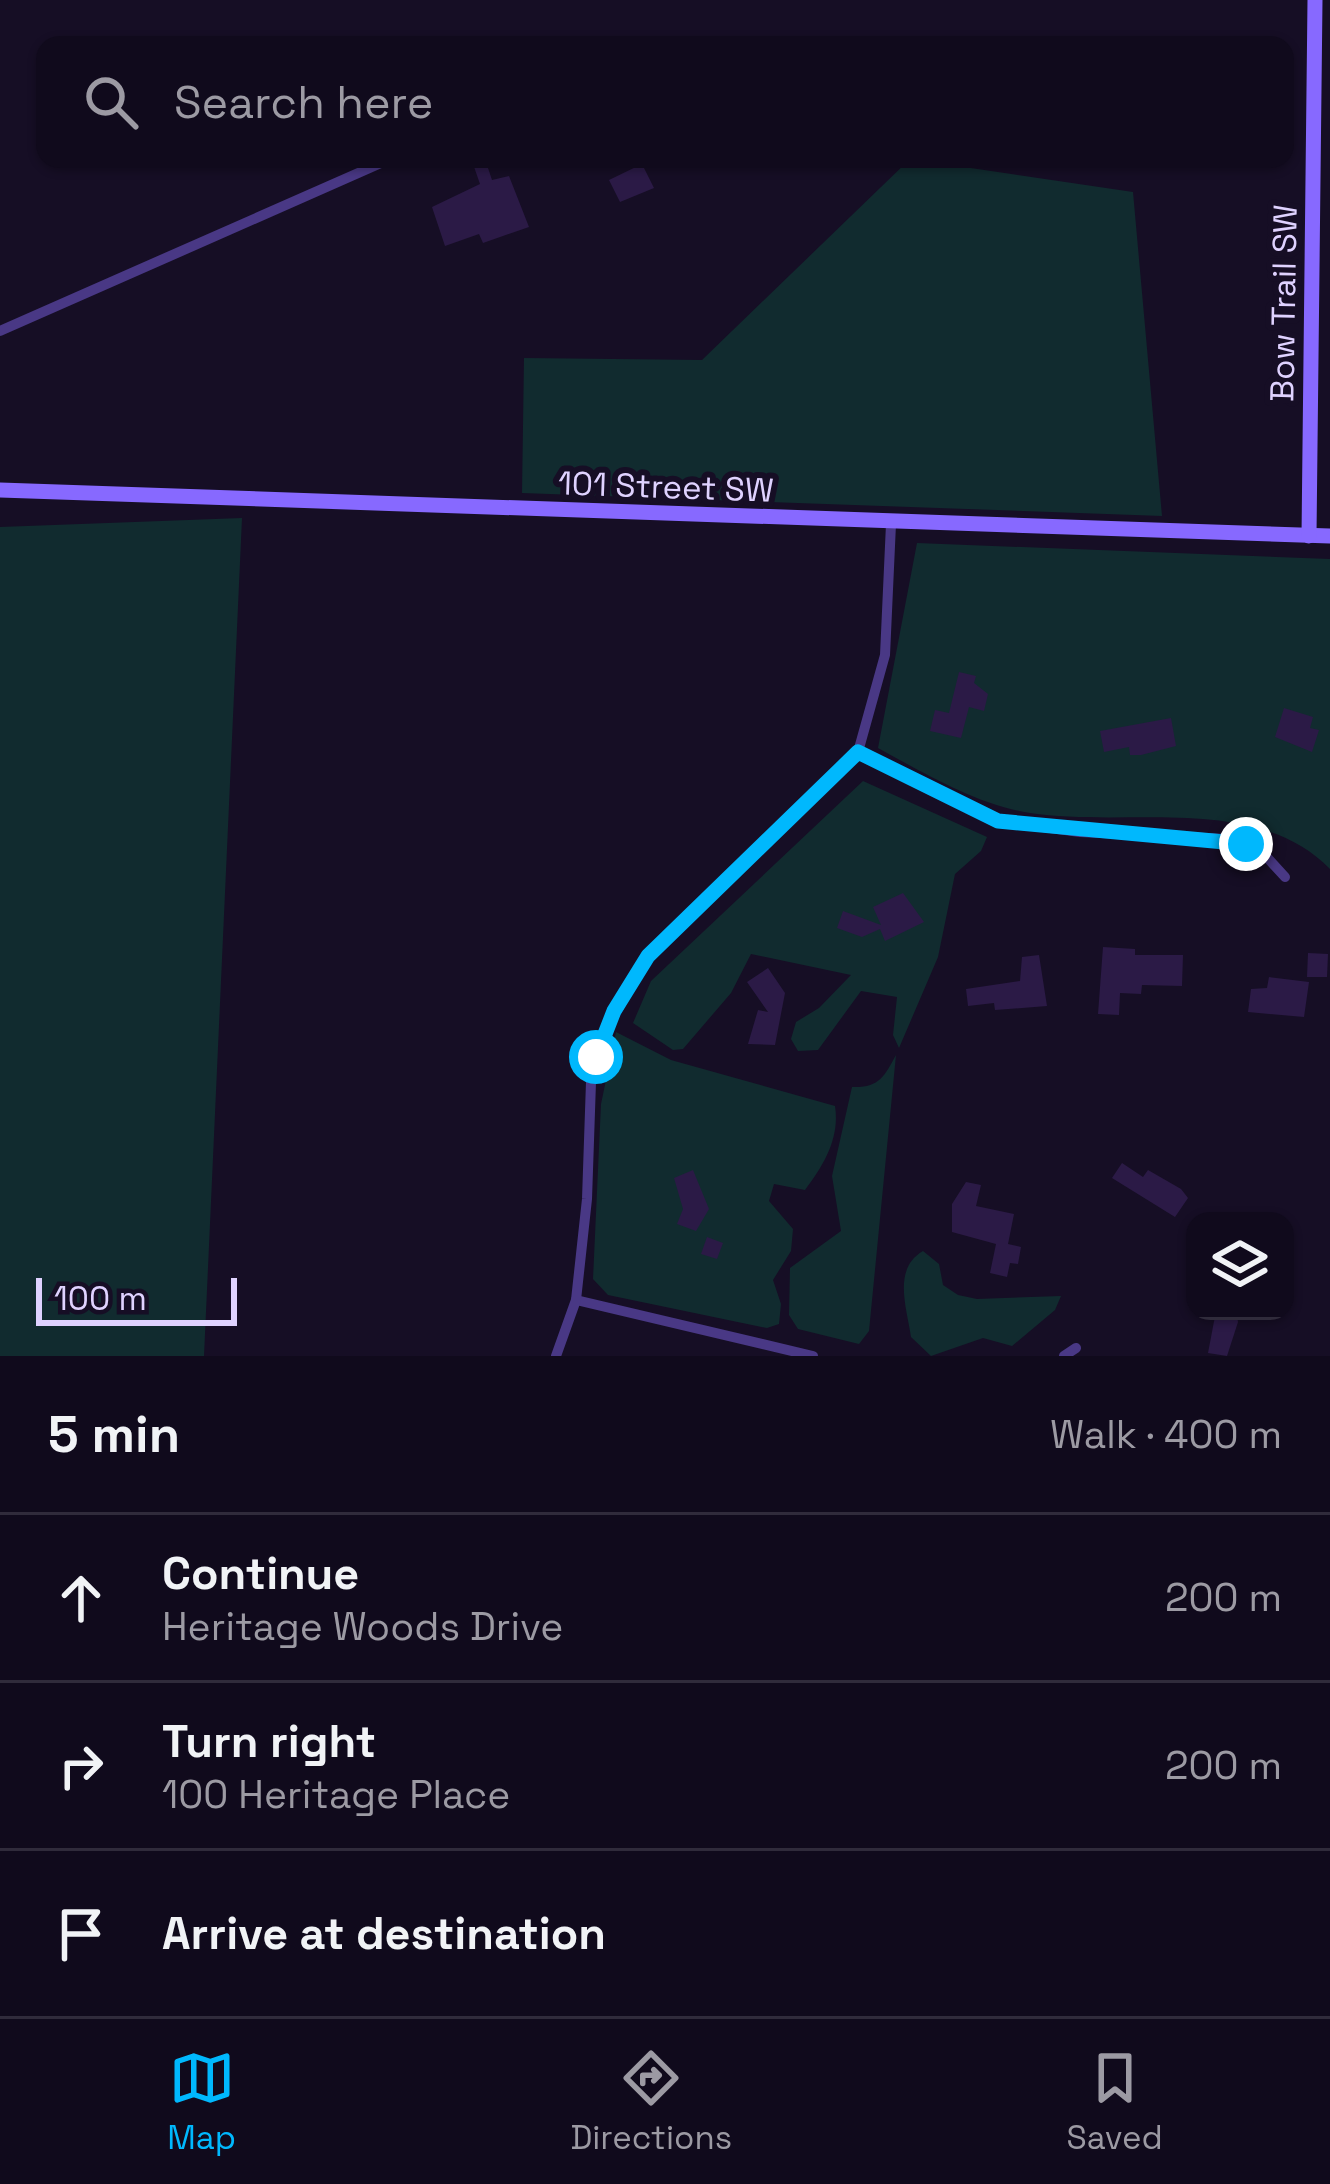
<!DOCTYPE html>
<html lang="en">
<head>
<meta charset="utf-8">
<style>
  :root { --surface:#100a1c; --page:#191325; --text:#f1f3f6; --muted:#9c9aa3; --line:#302b3b; --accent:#00b8fd }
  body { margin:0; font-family:"Space Grotesk",sans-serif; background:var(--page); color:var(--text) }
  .controls { position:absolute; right:36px; bottom:36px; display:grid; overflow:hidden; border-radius:24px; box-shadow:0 3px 9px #0004 }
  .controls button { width:108px; height:108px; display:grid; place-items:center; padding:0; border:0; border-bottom:3px solid var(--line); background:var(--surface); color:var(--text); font:60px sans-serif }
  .scale { position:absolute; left:36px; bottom:30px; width:201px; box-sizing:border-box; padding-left:12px; border:6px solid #dfd2ff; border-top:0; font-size:33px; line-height:42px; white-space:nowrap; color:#dfd2ff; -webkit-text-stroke:9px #160e25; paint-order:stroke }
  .stop { position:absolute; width:36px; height:36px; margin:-27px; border:9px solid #00b8fd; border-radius:50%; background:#fff }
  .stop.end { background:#00b8fd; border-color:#fff; box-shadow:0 3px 12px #0008 }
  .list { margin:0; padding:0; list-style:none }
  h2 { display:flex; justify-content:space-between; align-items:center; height:156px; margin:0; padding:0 48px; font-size:51px }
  h2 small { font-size:39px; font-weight:400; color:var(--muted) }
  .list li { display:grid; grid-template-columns:78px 1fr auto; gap:36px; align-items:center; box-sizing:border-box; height:168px; padding:0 48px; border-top:3px solid var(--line) }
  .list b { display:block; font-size:45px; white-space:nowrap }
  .list p { margin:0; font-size:39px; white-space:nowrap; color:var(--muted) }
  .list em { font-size:39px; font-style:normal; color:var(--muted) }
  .icon { flex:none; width:66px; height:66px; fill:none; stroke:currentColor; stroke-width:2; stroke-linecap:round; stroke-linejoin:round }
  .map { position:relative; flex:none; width:1330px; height:1356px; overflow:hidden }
  .search { position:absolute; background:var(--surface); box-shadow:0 3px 9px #0004; left:36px; right:36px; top:36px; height:132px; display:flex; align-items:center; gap:30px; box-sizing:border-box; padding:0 42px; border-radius:24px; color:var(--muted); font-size:45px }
  .sheet { height:660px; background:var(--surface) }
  nav { display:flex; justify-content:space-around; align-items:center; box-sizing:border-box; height:168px; border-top:3px solid var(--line); background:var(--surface); font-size:33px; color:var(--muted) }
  nav a { display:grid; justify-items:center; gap:6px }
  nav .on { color:var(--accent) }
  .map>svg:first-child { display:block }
  .green { fill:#112b2f }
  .building { fill:#2b1a46 }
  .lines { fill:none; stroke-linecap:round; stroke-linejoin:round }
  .street { stroke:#493885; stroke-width:10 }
  .secondary { stroke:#8769ff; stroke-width:15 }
  .route { stroke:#00b8fd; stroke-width:15 }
  .labels { text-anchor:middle; stroke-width:12; stroke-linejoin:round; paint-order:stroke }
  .street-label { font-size:33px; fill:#dfd2ff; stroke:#160e25 }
</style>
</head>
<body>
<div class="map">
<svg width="1330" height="1356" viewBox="0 0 1330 1356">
  <rect width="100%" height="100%" fill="#160e25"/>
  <g class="green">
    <polygon points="910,159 1133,192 1162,516 522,493 524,358 702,360"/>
    <polygon points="242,518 204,1356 0,1356 0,527"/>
    <path d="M917,543L1330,559V869C1255,793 1128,828 1030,813C977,805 924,773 878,748Z"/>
    <polygon points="863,781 987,837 981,851 955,874 938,957 899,1048 893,1035 897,997 861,991 818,1050 798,1051 791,1039 796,1022 819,1008 851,975 751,954 731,993 683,1049 673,1050 633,1023 651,981"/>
    <path d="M616,1032L671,1060L835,1106C840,1138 824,1165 805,1190L774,1184L769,1201L793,1229L791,1251L773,1280L781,1304L779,1324L767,1328L608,1295L593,1279L601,1104Z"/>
    <path d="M896,1055L869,1331L859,1344L798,1329L789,1315L790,1268L841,1231L832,1176L852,1087C879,1088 884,1077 896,1055Z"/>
    <path d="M923,1251L939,1264L943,1285L958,1295L977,1299L1061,1296L1055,1310L1012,1346L983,1338L931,1356L911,1337C907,1308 892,1269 923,1251Z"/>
  </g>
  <g class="building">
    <polygon points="485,159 492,180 509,176 529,227 483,243 479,234 445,246 432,207 480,184 472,161"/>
    <polygon points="642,164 654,188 620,202 609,180"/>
    <polygon points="959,672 976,676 974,683 988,694 984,711 969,707 961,738 930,731 935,710 949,713"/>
    <polygon points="1284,708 1313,717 1310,728 1319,730 1312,752 1275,737"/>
    <polygon points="1171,718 1176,746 1141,755 1130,755 1129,747 1104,752 1100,731"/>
    <polygon points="903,893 924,922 885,941 880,929 862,937 837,928 843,911 881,925 873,907"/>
    <polygon points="1103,947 1135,949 1135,955 1183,955 1182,986 1142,985 1141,994 1120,993 1119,1015 1098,1014"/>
    <polygon points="1308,953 1328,954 1327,977 1307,977"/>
    <polygon points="1039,955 1047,1006 995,1010 994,1003 968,1006 966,989 1020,981 1022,957"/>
    <polygon points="768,968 785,993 775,1045 748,1044 758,1010 768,1012 747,982"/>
    <polygon points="1269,977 1309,982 1304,1017 1248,1012 1251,989 1267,988"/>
    <polygon points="1122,1163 1143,1177 1148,1170 1181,1189 1188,1198 1175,1217 1112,1178"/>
    <polygon points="693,1170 709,1209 696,1231 677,1224 683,1209 674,1178"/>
    <polygon points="966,1182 981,1185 976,1206 1014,1214 1008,1244 1021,1247 1018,1264 1010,1263 1007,1277 990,1273 996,1244 952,1232 952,1204"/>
    <polygon points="707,1237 723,1243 717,1259 701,1254"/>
    <polygon points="1216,1311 1236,1311 1238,1322 1227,1356 1208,1353"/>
  </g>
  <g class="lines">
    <g class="street">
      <polyline points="0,331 390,159"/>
      <polyline points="858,752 998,821 1080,832 1226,839 1264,854 1285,877"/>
      <polyline points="576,1300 813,1356"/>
      <polyline points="556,1356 576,1300 587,1199 591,1082 603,1035 648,956 858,752 885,655 891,524"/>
      <polyline points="1064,1356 1076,1348"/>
    </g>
    <g class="secondary">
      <polyline points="0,490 1330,536"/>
      <polyline points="1309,536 1315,0"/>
    </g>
  </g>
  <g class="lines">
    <polyline class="route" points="596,1057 614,1011 648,956 858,752 998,821 1246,844"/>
  </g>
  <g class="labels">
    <g class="street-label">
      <text transform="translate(1283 303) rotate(-89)" y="12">Bow Trail SW</text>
      <text transform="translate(666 486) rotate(2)" y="12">101 Street SW</text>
    </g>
  </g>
</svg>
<div class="controls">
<button><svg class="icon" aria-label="layers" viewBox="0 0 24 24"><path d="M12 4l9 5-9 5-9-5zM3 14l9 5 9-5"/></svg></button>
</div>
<div class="scale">100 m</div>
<div class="stop" style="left:596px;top:1057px"></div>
<div class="stop end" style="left:1246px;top:844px"></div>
<div class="search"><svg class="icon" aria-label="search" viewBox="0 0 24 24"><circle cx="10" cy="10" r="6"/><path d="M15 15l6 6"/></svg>Search here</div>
</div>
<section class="sheet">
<h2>5 min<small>Walk · 400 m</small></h2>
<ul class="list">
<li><svg class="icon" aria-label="ahead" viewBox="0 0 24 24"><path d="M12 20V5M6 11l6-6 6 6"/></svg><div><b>Continue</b><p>Heritage Woods Drive</p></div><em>200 m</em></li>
<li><svg class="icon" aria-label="right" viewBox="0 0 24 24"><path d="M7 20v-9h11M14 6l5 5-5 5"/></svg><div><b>Turn right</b><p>100 Heritage Place</p></div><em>200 m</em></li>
<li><svg class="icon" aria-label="arrive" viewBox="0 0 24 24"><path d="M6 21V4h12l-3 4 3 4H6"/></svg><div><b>Arrive at destination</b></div></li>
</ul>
</section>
<nav>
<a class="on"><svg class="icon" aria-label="map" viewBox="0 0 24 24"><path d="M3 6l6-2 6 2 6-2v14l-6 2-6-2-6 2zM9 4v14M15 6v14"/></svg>Map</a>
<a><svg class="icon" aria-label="directions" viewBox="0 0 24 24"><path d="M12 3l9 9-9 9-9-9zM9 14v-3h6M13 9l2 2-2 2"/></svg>Directions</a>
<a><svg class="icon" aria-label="saved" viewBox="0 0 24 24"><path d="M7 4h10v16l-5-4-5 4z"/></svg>Saved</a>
</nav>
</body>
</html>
